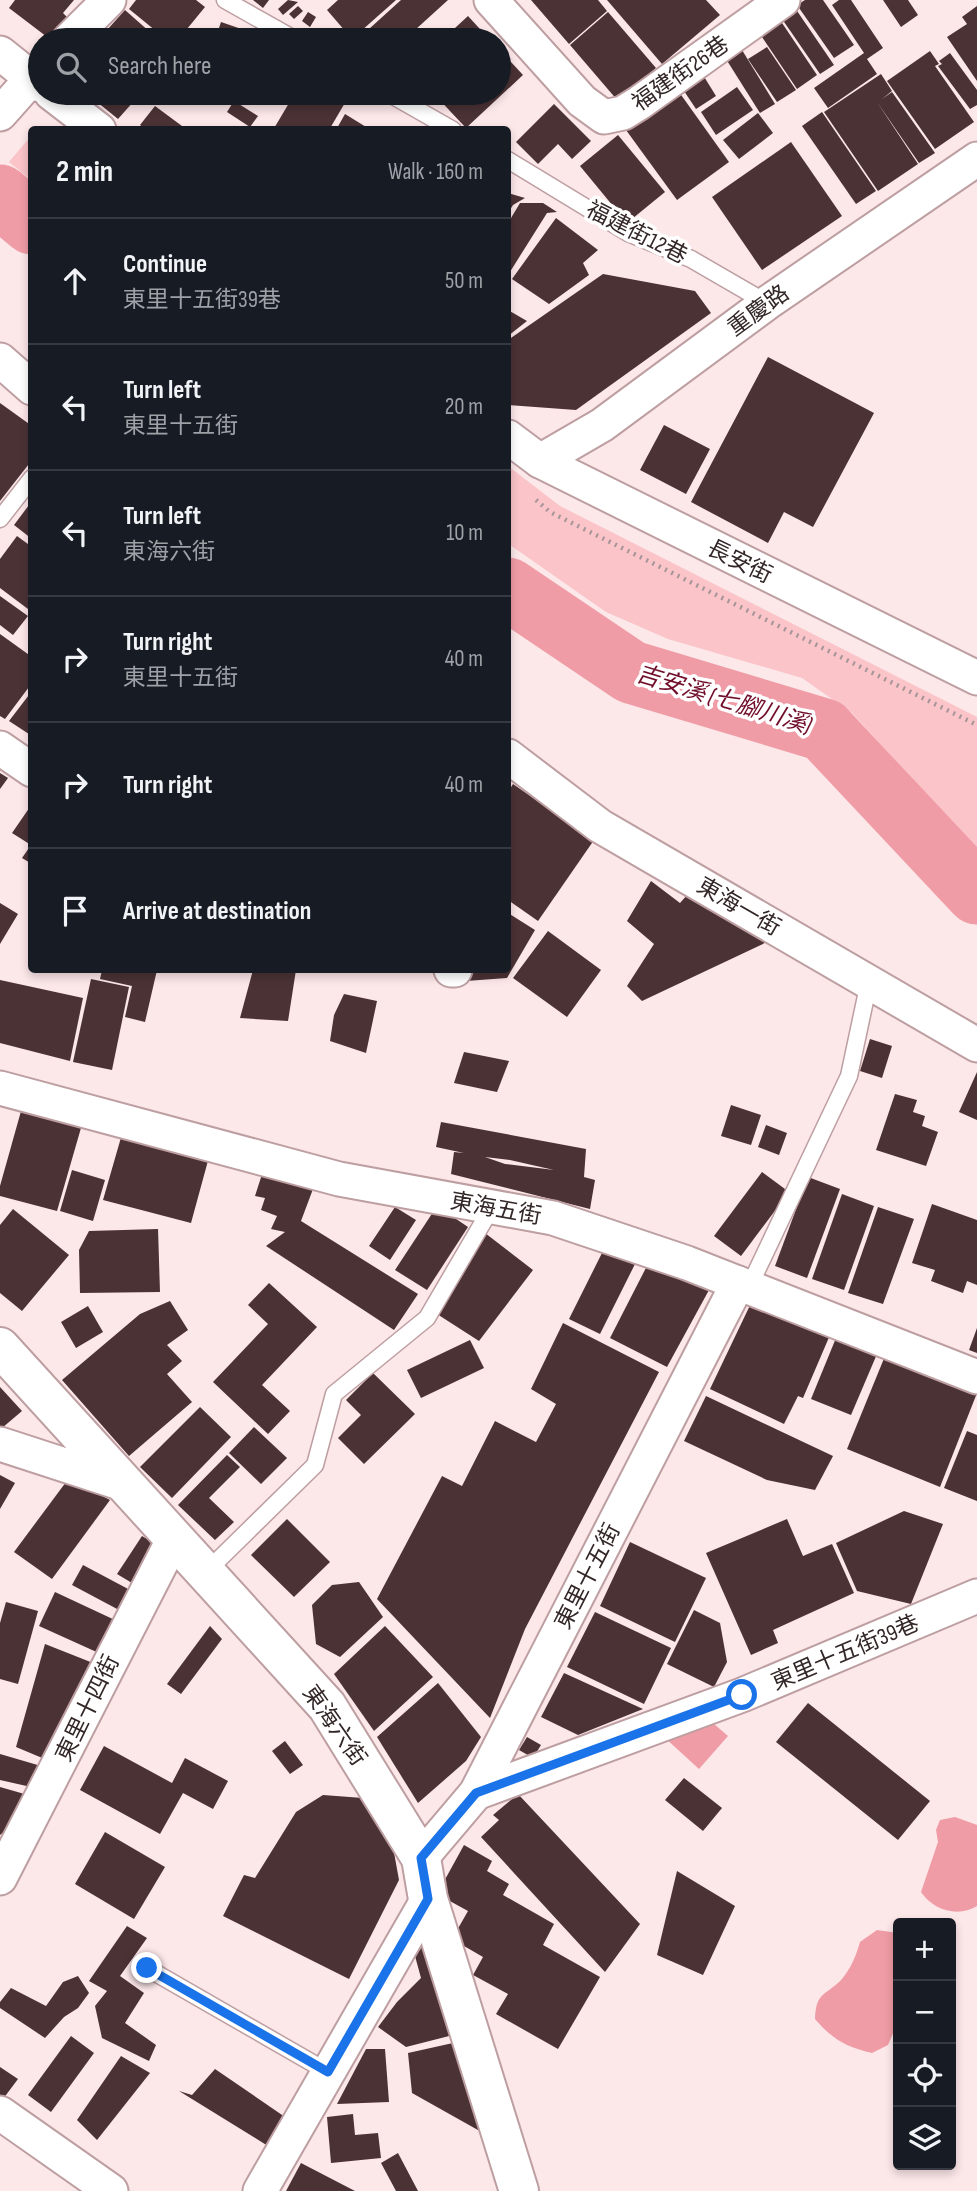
<!DOCTYPE html>
<html lang="en">
<head>
<meta charset="utf-8">
<style>
  :root { --surface:#171b24; --page:#242831; --text:#f1f3f6; --muted:#9ea1a6; --line:#363941 }
  body { margin:0; font-family:"Sofia Sans Condensed","Noto Sans TC",sans-serif; background:var(--page); color:var(--text) }
  .controls { position:absolute; right:21px; bottom:21px; display:grid; overflow:hidden; border-radius:7px; box-shadow:0 4px 10px #0003 }
  .controls button { width:63px; height:63px; display:grid; place-items:center; padding:0; border:0; border-bottom:2px solid var(--line); background:var(--surface); color:var(--text); font:35px sans-serif }
  .stop { position:absolute; width:21px; height:21px; margin:-16px; border:5px solid #1a73e8; border-radius:50%; background:#fff }
  .stop.end { background:#1a73e8; border-color:#fff; box-shadow:0 2px 7px #0008 }
  .list { margin:0; padding:0; list-style:none }
  h2 { display:flex; justify-content:space-between; align-items:center; height:91px; margin:0; padding:0 28px; font-size:30px }
  h2 small { font-size:23px; font-weight:400; color:var(--muted) }
  .list li { display:grid; grid-template-columns:46px 1fr auto; gap:21px; align-items:center; box-sizing:border-box; height:126px; padding:0 28px; border-top:2px solid var(--line) }
  .list b { display:block; font-size:26px; white-space:nowrap }
  .list p { margin:0; font-size:23px; white-space:nowrap; color:var(--muted) }
  .list em { font-size:23px; font-style:normal; color:var(--muted) }
  .icon { flex:none; width:38px; height:38px; fill:none; stroke:currentColor; stroke-width:2; stroke-linecap:round; stroke-linejoin:round }
  .map { position:relative; flex:none; width:977px; height:2191px; overflow:hidden }
  .search { position:absolute; background:var(--surface); box-shadow:0 4px 10px #0003; left:28px; top:28px; width:483px; height:77px; display:flex; align-items:center; gap:18px; box-sizing:border-box; padding:0 24px; border-radius:38px; color:var(--muted); font-size:26px }
  .panel { position:absolute; background:var(--surface); box-shadow:0 4px 10px #0003; left:28px; top:126px; width:483px; height:847px; border-radius:7px }
  .map>svg:first-child { display:block }
  .green { fill:#fac4c9 }
  .water { fill:#f09ca6 }
  .lines { fill:none; stroke-linecap:round; stroke-linejoin:round }
  .river { stroke:#f09ca6; stroke-width:63 }
  .building { fill:#4b3235; fill-rule:evenodd }
  .lane-casing { stroke:#bd9ea1; stroke-width:19 }
  .street-casing { stroke:#bd9ea1; stroke-width:37 }
  .secondary-casing { stroke:#bd9ea1; stroke-width:42 }
  .path { stroke:#a69597; stroke-width:4.5; stroke-dasharray:2 5; stroke-linecap:butt }
  .lane { stroke:#fff; stroke-width:16 }
  .street { stroke:#fff; stroke-width:33 }
  .secondary { stroke:#fff; stroke-width:38 }
  .route { stroke:#1a73e8; stroke-width:9 }
  .labels { text-anchor:middle; stroke-width:7; stroke-linejoin:round; paint-order:stroke }
  .street-label { font-size:23px; fill:#332728; stroke:#fff }
  .water-label { font-size:24px; font-style:italic; fill:#710e2a; stroke:#fff }
</style>
</head>
<body>
<div class="map">
<svg width="977" height="2191" viewBox="0 0 977 2191">
  <rect width="100%" height="100%" fill="#fce7e9"/>
  <g class="green">
    <polygon points="31,136 31,180 9,162"/>
    <polygon points="508,466 560,506 977,717 977,849 852,713 802,678 668,639 606,612 510,545 508,543"/>
  </g>
  <g class="water">
    <polygon points="707,1718 728,1736 699,1769 664,1737"/>
    <path d="M955,1817L977,1825V1906C958,1918 933,1910 921,1892L938,1842L936,1830L940,1820Z"/>
    <path d="M877,1930L898,1933V2022L888,2045L872,2053C846,2047 832,2039 815,2019C816,1991 826,1996 842,1979C851,1968 856,1956 860,1942Z"/>
  </g>
  <g class="lines">
    <g class="river">
      <polyline points="0,196 32,223"/>
      <polyline points="508,589 631,672 824,730 977,893"/>
    </g>
  </g>
  <g class="building">
    <polygon points="15,0 74,0 63,13 69,19 51,40 9,8"/>
    <polygon points="136,0 196,0 205,7 178,40 167,40 129,9"/>
    <polygon points="253,0 269,0 263,8"/>
    <polygon points="288,0 298,2 283,15 278,9"/>
    <polygon points="338,0 396,0 352,39 327,10"/>
    <polygon points="401,0 448,0 404,40 378,40 369,29"/>
    <polygon points="531,0 598,0 607,11 569,44"/>
    <polygon points="607,0 706,0 720,15 662,64"/>
    <polygon points="805,0 823,0 854,45 834,58 797,5"/>
    <polygon points="839,0 851,0 883,48 867,59 877,74 828,108 814,88 864,53 832,5"/>
    <polygon points="883,0 908,0 918,15 901,27"/>
    <polygon points="298,6 303,11 294,19 289,14"/>
    <polygon points="977,6 977,81 947,37 967,24 962,17"/>
    <polygon points="795,8 834,65 820,74 780,16"/>
    <polygon points="125,10 159,40 98,40"/>
    <polygon points="308,12 316,17 310,27 302,21"/>
    <polygon points="608,12 656,68 618,101 570,45"/>
    <polygon points="468,16 490,40 442,40"/>
    <polygon points="778,17 817,75 797,89 758,31"/>
    <polygon points="221,22 273,40 215,40"/>
    <polygon points="767,47 796,90 777,102 748,59"/>
    <polygon points="499,49 523,75 466,128 433,93 499,93"/>
    <polygon points="742,50 775,104 760,113 726,59"/>
    <polygon points="930,51 939,64 935,66 974,122 935,149 887,81"/>
    <polygon points="950,53 977,90 977,105 970,109 938,66 942,64 939,61"/>
    <polygon points="881,74 892,91 882,99 892,92 935,153 919,163 877,102 918,164 878,191 824,112"/>
    <polygon points="703,75 716,96 696,109 682,88"/>
    <polygon points="737,87 753,110 716,135 701,112"/>
    <polygon points="679,92 729,162 677,200 626,130"/>
    <polygon points="86,93 125,93 134,101 118,119"/>
    <polygon points="295,93 344,93 349,96 329,130 273,130"/>
    <polygon points="234,101 258,116 250,127 227,112"/>
    <polygon points="554,104 591,141 572,159 558,144 538,164 516,142"/>
    <polygon points="155,106 182,126 180,130 146,130 140,125"/>
    <polygon points="822,112 876,191 856,204 802,126"/>
    <polygon points="758,113 773,133 739,159 723,140"/>
    <polygon points="345,114 371,130 336,130"/>
    <polygon points="618,135 665,192 627,223 580,166"/>
    <polygon points="791,142 842,216 762,270 712,197"/>
    <polygon points="508,193 525,198 513,205 508,213"/>
    <polygon points="520,203 543,203 557,212 547,213 508,275 508,223"/>
    <polygon points="556,218 598,250 583,263 589,275 549,304 512,279"/>
    <polygon points="603,274 695,291 711,313 576,410 508,405 508,340"/>
    <polygon points="508,310 527,321 508,336"/>
    <polygon points="768,357 874,413 813,527 784,512 768,543 691,502"/>
    <polygon points="0,403 32,426 32,460 0,501"/>
    <polygon points="664,425 710,449 686,494 640,470"/>
    <polygon points="32,501 32,539 14,525"/>
    <polygon points="17,536 32,547 32,612 0,588 0,559"/>
    <polygon points="0,596 28,616 13,635 0,625"/>
    <polygon points="0,634 32,657 32,683 5,719 0,716"/>
    <polygon points="32,691 32,736 9,721"/>
    <polygon points="0,773 8,778 0,789"/>
    <polygon points="513,784 594,840 538,921 508,900 508,792"/>
    <polygon points="32,804 32,864 22,858 31,845 12,833"/>
    <polygon points="651,881 680,903 688,894 767,942 642,1001 627,986 654,944 627,921"/>
    <polygon points="0,903 18,914 0,944"/>
    <polygon points="508,913 535,930 507,978 466,981 474,970 508,970"/>
    <polygon points="548,931 601,970 567,1017 513,978"/>
    <polygon points="102,970 157,970 145,1022 125,1017 132,986 100,979"/>
    <polygon points="253,970 296,970 288,1021 240,1018"/>
    <polygon points="91,979 129,987 112,1070 73,1062"/>
    <polygon points="0,980 83,998 70,1061 0,1043"/>
    <polygon points="344,994 377,1001 366,1053 330,1041 334,1015"/>
    <polygon points="870,1039 892,1046 882,1078 860,1071"/>
    <polygon points="464,1052 509,1061 497,1092 454,1083"/>
    <polygon points="977,1072 977,1120 959,1112"/>
    <polygon points="895,1094 917,1100 913,1112 925,1116 922,1126 938,1132 926,1166 876,1150"/>
    <polygon points="23,1104 83,1121 57,1211 0,1196 0,1186"/>
    <polygon points="731,1105 761,1115 751,1145 721,1136"/>
    <path d="M441,1122L586,1149L584,1177L595,1180L590,1209L451,1174L454,1152L464,1153L436,1147ZM485,1157L510,1160L554,1170L505,1164Z"/>
    <polygon points="766,1125 787,1133 779,1155 758,1147"/>
    <polygon points="122,1134 209,1157 191,1223 103,1200"/>
    <polygon points="264,1168 316,1181 301,1221 418,1294 394,1330 266,1246 285,1232 271,1229 277,1216 261,1210 265,1198 255,1196"/>
    <polygon points="72,1170 105,1180 93,1221 60,1211"/>
    <polygon points="762,1172 789,1192 741,1256 714,1236"/>
    <polygon points="808,1177 840,1189 807,1278 775,1266"/>
    <polygon points="842,1194 874,1206 844,1290 812,1279"/>
    <polygon points="932,1204 977,1220 977,1285 967,1281 963,1293 931,1281 935,1270 912,1263"/>
    <polygon points="437,1206 468,1227 427,1290 395,1270"/>
    <polygon points="395,1207 416,1220 390,1260 369,1246"/>
    <polygon points="878,1207 914,1219 883,1304 848,1293"/>
    <polygon points="13,1209 69,1255 22,1311 0,1293 0,1225"/>
    <polygon points="158,1229 160,1292 80,1293 79,1250 89,1231"/>
    <polygon points="485,1233 533,1270 479,1341 437,1314"/>
    <polygon points="607,1243 638,1258 600,1334 569,1319"/>
    <polygon points="650,1260 709,1290 667,1367 610,1338"/>
    <polygon points="269,1283 317,1327 262,1385 290,1411 268,1434 213,1382 268,1324 248,1305"/>
    <polygon points="753,1299 830,1335 803,1398 798,1396 784,1424 710,1389"/>
    <polygon points="170,1301 188,1330 167,1345 182,1361 167,1374 192,1402 129,1456 62,1380 140,1314"/>
    <polygon points="88,1306 103,1332 76,1348 61,1322"/>
    <polygon points="563,1323 659,1372 525,1629 490,1718 377,1599 442,1476 462,1486 495,1421 536,1442 556,1404 531,1389"/>
    <polygon points="977,1328 977,1353 969,1350"/>
    <polygon points="836,1338 877,1354 851,1415 811,1399"/>
    <polygon points="470,1340 484,1368 421,1398 407,1370"/>
    <polygon points="885,1356 977,1393 940,1487 847,1449"/>
    <polygon points="373,1373 415,1414 364,1464 338,1438 361,1415 346,1400"/>
    <polygon points="0,1387 22,1411 2,1428 0,1428"/>
    <polygon points="706,1396 833,1456 815,1490 767,1480 684,1441"/>
    <polygon points="200,1407 231,1437 172,1498 140,1467"/>
    <polygon points="254,1427 287,1458 261,1484 229,1453"/>
    <polygon points="967,1431 977,1435 977,1501 944,1488"/>
    <polygon points="227,1455 240,1467 209,1498 234,1522 215,1540 178,1505"/>
    <polygon points="0,1475 15,1483 0,1509"/>
    <polygon points="69,1478 110,1500 52,1579 14,1552"/>
    <polygon points="904,1511 943,1524 911,1604 857,1591 836,1543"/>
    <polygon points="287,1519 330,1562 294,1597 251,1555"/>
    <polygon points="787,1519 803,1556 832,1544 854,1593 773,1630 778,1643 751,1655 706,1553"/>
    <polygon points="142,1536 157,1545 132,1583 117,1574"/>
    <polygon points="630,1542 706,1578 675,1642 600,1606"/>
    <polygon points="83,1565 130,1590 119,1610 72,1585"/>
    <polygon points="359,1582 383,1617 340,1657 316,1644 312,1605 332,1585"/>
    <polygon points="55,1592 117,1621 101,1654 39,1626"/>
    <polygon points="6,1602 38,1611 18,1684 0,1679 0,1623"/>
    <polygon points="694,1610 720,1623 727,1662 714,1687 667,1664"/>
    <polygon points="595,1612 671,1648 644,1704 567,1667"/>
    <polygon points="210,1626 222,1639 181,1694 167,1684"/>
    <polygon points="385,1626 433,1677 374,1731 334,1674"/>
    <polygon points="45,1644 93,1663 47,1760 16,1747"/>
    <polygon points="564,1673 643,1709 578,1735 541,1717"/>
    <polygon points="438,1683 481,1737 466,1761 418,1803 377,1737"/>
    <polygon points="808,1703 930,1801 898,1840 776,1742"/>
    <polygon points="527,1737 541,1745 533,1758 519,1750"/>
    <polygon points="285,1741 303,1765 290,1774 272,1751"/>
    <polygon points="104,1746 172,1783 185,1758 228,1781 213,1809 183,1793 160,1834 80,1790"/>
    <polygon points="0,1754 41,1766 31,1787 0,1780"/>
    <polygon points="684,1778 722,1808 703,1831 665,1800"/>
    <polygon points="0,1787 28,1795 15,1823 0,1835"/>
    <polygon points="518,1794 640,1924 605,1972 481,1837 499,1820 493,1815"/>
    <polygon points="323,1795 363,1798 389,1825 399,1880 349,1979 223,1916 244,1875 255,1878 296,1812"/>
    <polygon points="105,1832 165,1867 134,1919 75,1884"/>
    <polygon points="464,1845 492,1861 487,1871 509,1884 503,1895 554,1924 543,1945 600,1977 558,2049 496,2014 508,1994 473,1975 483,1957 452,1939 468,1911 437,1894"/>
    <polygon points="677,1871 735,1906 703,1975 657,1955"/>
    <polygon points="127,1926 147,1938 120,1976 144,1993 125,2023 156,2045 149,2061 102,2038 95,2006 107,1991 89,1981"/>
    <polygon points="429,1938 457,2034 406,2047 378,2027 397,2002 421,1978 415,1956"/>
    <polygon points="78,1976 89,1993 78,2008 64,2017 45,2038 0,2008 0,2002 11,1988 46,2006 63,1982"/>
    <polygon points="71,2036 94,2053 51,2112 28,2095"/>
    <polygon points="462,2041 485,2134 412,2093 408,2053"/>
    <polygon points="366,2049 385,2049 389,2102 337,2104"/>
    <polygon points="121,2056 150,2073 97,2140 77,2120"/>
    <polygon points="0,2067 18,2079 3,2099 0,2097"/>
    <polygon points="215,2069 285,2117 268,2146 179,2091 192,2095"/>
    <polygon points="353,2114 355,2135 378,2133 381,2158 331,2163 327,2117"/>
    <polygon points="398,2153 418,2191 396,2191 381,2163"/>
    <polygon points="301,2163 355,2191 286,2191"/>
  </g>
  <g class="lines">
    <g class="lane-casing">
      <g id="lane">
        <polyline points="225,0 296,40"/>
        <polyline points="388,93 453,130"/>
        <polyline points="508,160 628,233 691,259 767,303"/>
        <polyline points="0,519 32,478"/>
        <polyline points="749,1287 849,1076 869,982"/>
        <polyline points="206,1572 315,1465 334,1394 427,1318 492,1207"/>
        <polyline points="147,1968 328,2072"/>
      </g>
    </g>
    <g class="street-casing">
      <g id="street">
        <polyline points="491,0 582,101 604,117 623,113 639,103 783,0"/>
        <polyline points="69,40 109,0"/>
        <polyline points="0,53 40,85"/>
        <polyline points="51,93 99,130"/>
        <polyline points="0,114 40,69"/>
        <polyline points="0,360 32,388"/>
        <polyline points="508,437 540,461 977,678"/>
        <polyline points="540,461 602,425 767,303 977,159"/>
        <polyline points="0,748 32,770"/>
        <polyline points="508,756 600,826 977,1045"/>
        <polyline points="451,970 455,970"/>
        <polyline points="0,1088 339,1179 553,1218 687,1263 977,1377"/>
        <polyline points="0,1444 120,1483"/>
        <polyline points="476,1793 742,1695 977,1596"/>
        <polyline points="421,1858 476,1793 738,1283"/>
        <polyline points="0,1878 174,1538"/>
        <polyline points="0,2113 111,2191"/>
        <polyline points="260,2191 428,1899"/>
      </g>
    </g>
    <g class="secondary-casing">
      <polyline id="secondary" points="0,1347 327,1706 421,1858 428,1899 519,2191"/>
    </g>
    <polyline class="path" points="536,500 550,512 977,725"/>
    <use href="#lane" class="lane"/>
    <use href="#street" class="street"/>
    <use href="#secondary" class="secondary"/>
  </g>
  <g class="lines">
    <polyline class="route" points="147,1968 328,2072 428,1899 421,1858 476,1793 742,1695"/>
  </g>
  <g class="labels">
    <g class="street-label">
      <text transform="translate(680 73) rotate(-35)" y="8">福建街26巷</text>
      <text transform="translate(637 232) rotate(27)" y="8">福建街12巷</text>
      <text transform="translate(758 310) rotate(-36)" y="8">重慶路</text>
      <text transform="translate(740 561) rotate(26)" y="8">長安街</text>
      <text transform="translate(739 906) rotate(30)" y="8">東海一街</text>
      <text transform="translate(496 1208) rotate(10)" y="8">東海五街</text>
      <text transform="translate(587 1576) rotate(-63)" y="8">東里十五街</text>
      <text transform="translate(845 1652) rotate(-23)" y="8">東里十五街39巷</text>
      <text transform="translate(87 1708) rotate(-64)" y="8">東里十四街</text>
      <text transform="translate(335 1725) rotate(55)" y="8">東海六街</text>
    </g>
    <g class="water-label">
      <text transform="translate(724 699) rotate(17)" y="8">吉安溪 (七腳川溪)</text>
    </g>
  </g>
</svg>
<div class="controls">
<button>+</button>
<button>−</button>
<button><svg class="icon" aria-label="locate" viewBox="0 0 24 24"><circle cx="12" cy="12" r="6"/><path d="M12 2v4M12 18v4M2 12h4M18 12h4"/></svg></button>
<button><svg class="icon" aria-label="layers" viewBox="0 0 24 24"><path d="M12 4l9 5-9 5-9-5zM3 14l9 5 9-5"/></svg></button>
</div>
<div class="stop" style="left:742px;top:1695px"></div>
<div class="stop end" style="left:147px;top:1968px"></div>
<div class="search"><svg class="icon" aria-label="search" viewBox="0 0 24 24"><circle cx="10" cy="10" r="6"/><path d="M15 15l6 6"/></svg>Search here</div>
<section class="panel">
<h2>2 min<small>Walk · 160 m</small></h2>
<ul class="list">
<li><svg class="icon" aria-label="ahead" viewBox="0 0 24 24"><path d="M12 20V5M6 11l6-6 6 6"/></svg><div><b>Continue</b><p>東里十五街39巷</p></div><em>50 m</em></li>
<li><svg class="icon" aria-label="left" viewBox="0 0 24 24"><path d="M17 20v-9H6M10 6l-5 5 5 5"/></svg><div><b>Turn left</b><p>東里十五街</p></div><em>20 m</em></li>
<li><svg class="icon" aria-label="left" viewBox="0 0 24 24"><path d="M17 20v-9H6M10 6l-5 5 5 5"/></svg><div><b>Turn left</b><p>東海六街</p></div><em>10 m</em></li>
<li><svg class="icon" aria-label="right" viewBox="0 0 24 24"><path d="M7 20v-9h11M14 6l5 5-5 5"/></svg><div><b>Turn right</b><p>東里十五街</p></div><em>40 m</em></li>
<li><svg class="icon" aria-label="right" viewBox="0 0 24 24"><path d="M7 20v-9h11M14 6l5 5-5 5"/></svg><div><b>Turn right</b></div><em>40 m</em></li>
<li><svg class="icon" aria-label="arrive" viewBox="0 0 24 24"><path d="M6 21V4h12l-3 4 3 4H6"/></svg><div><b>Arrive at destination</b></div></li>
</ul>
</section>
</div>
</body>
</html>
